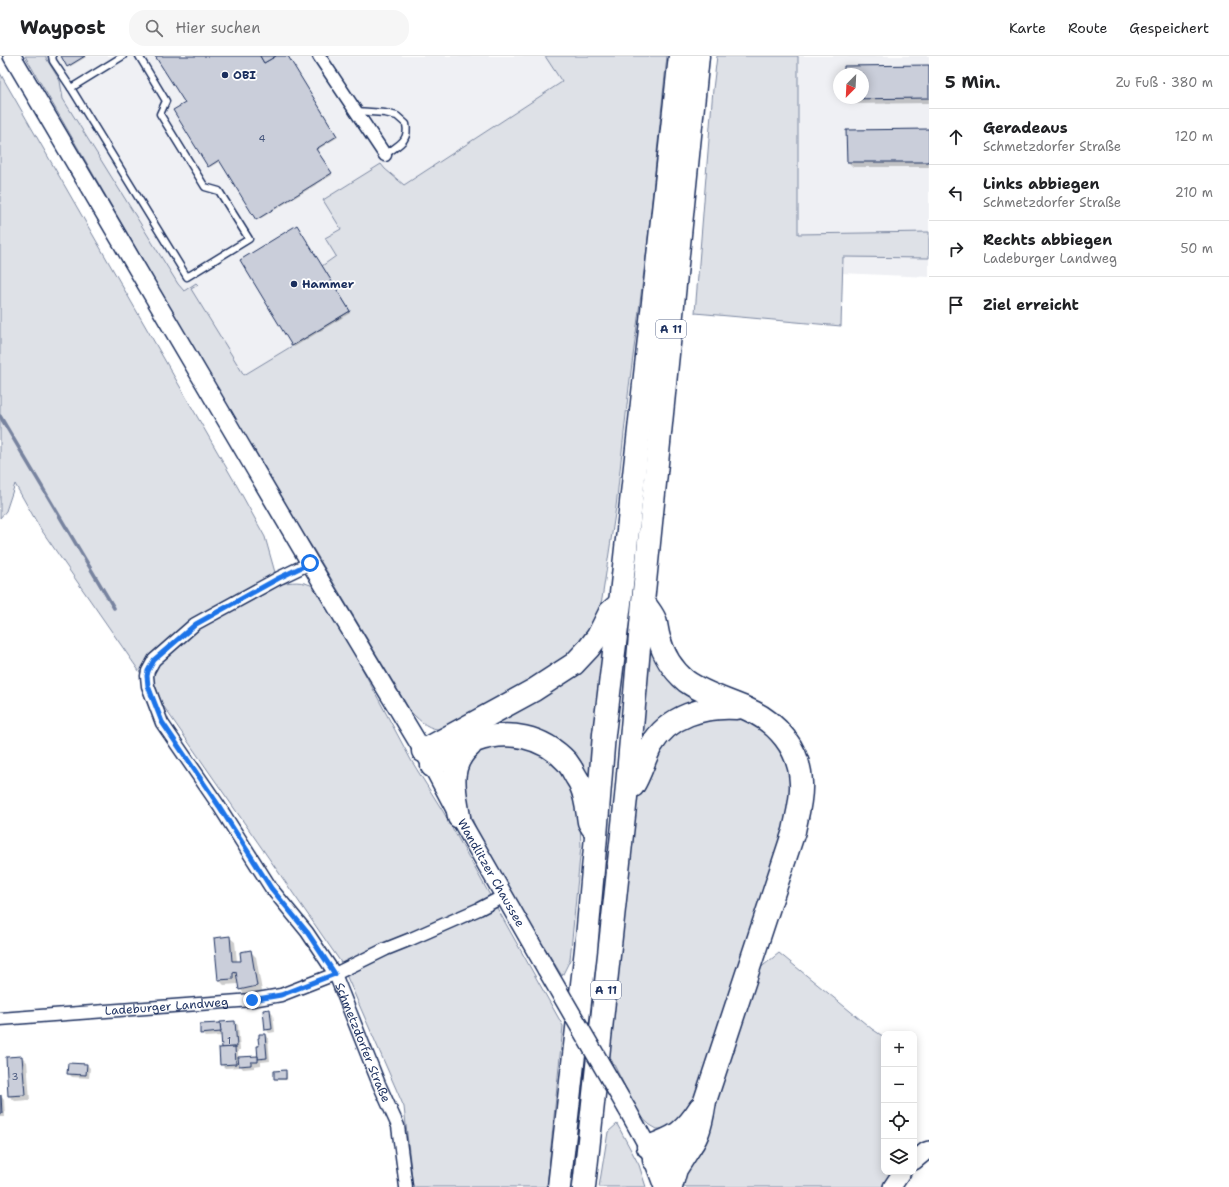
<!DOCTYPE html>
<html lang="de">
<head>
<meta charset="utf-8">
<style>
  :root { --surface:#fff; --page:#f6f6f6; --text:#202124; --muted:#757577; --line:#e0e0e0 }
  body { margin:0; font-family:"Shantell Sans",sans-serif; background:var(--page); color:var(--text) }
  .controls { position:absolute; right:12px; bottom:12px; display:grid; overflow:hidden; border-radius:8px; box-shadow:0 2px 10px #0003 }
  .controls button { width:36px; height:36px; display:grid; place-items:center; padding:0; border:0; border-bottom:1px solid var(--line); background:var(--surface); color:var(--text); font:20px sans-serif }
  .compass { position:absolute; left:833px; top:12px; width:36px; height:36px; border-radius:50%; background:var(--surface); box-shadow:0 2px 10px #0003; rotate:204deg }
  .stop { position:absolute; width:12px; height:12px; margin:-9px; border:3px solid #1a73e8; border-radius:50%; background:#fff }
  .stop.end { background:#1a73e8; border-color:#fff; box-shadow:0 1px 4px #0008 }
  .list { margin:0; padding:0; list-style:none }
  h2 { display:flex; justify-content:space-between; align-items:center; height:52px; margin:0; padding:0 16px; font-size:17px }
  h2 small { font-size:13px; font-weight:400; color:var(--muted) }
  .list li { display:grid; grid-template-columns:26px 1fr auto; gap:12px; align-items:center; box-sizing:border-box; height:56px; padding:0 16px; border-top:1px solid var(--line) }
  .list b { display:block; font-size:15px; white-space:nowrap }
  .list p { margin:0; font-size:13px; white-space:nowrap; color:var(--muted) }
  .list em { font-size:13px; font-style:normal; color:var(--muted) }
  .icon { flex:none; width:22px; height:22px; fill:none; stroke:currentColor; stroke-width:2; stroke-linecap:round; stroke-linejoin:round }
  .map { position:relative; flex:none; width:929px; height:1131px; overflow:hidden }
  header { display:flex; align-items:center; gap:24px; box-sizing:border-box; height:56px; padding:0 20px; background:var(--surface); border-bottom:1px solid var(--line) }
  header strong { font-size:19px }
  nav { display:flex; gap:22px; margin-inline-start:auto; font-size:14px }
  .search { width:280px; height:36px; background:var(--page); display:flex; align-items:center; gap:10px; box-sizing:border-box; padding:0 14px; border-radius:16px; color:var(--muted); font-size:15px }
  main { display:flex }
  aside { flex:1; background:var(--surface) }
  .map>svg:first-child { display:block }
  .built { fill:#eff0f4; fill-rule:evenodd }
  .green { fill:#dee1e7; stroke:#7c88a2 }
  .shadow { fill:#0003 }
  .lines { fill:none; stroke-linecap:round; stroke-linejoin:round }
  .stream { stroke:#77839f; stroke-width:3.5 }
  .building { fill:#caceda; stroke:#1b2f5e }
  .lane-casing { stroke:#1b2f5e; stroke-width:9 }
  .street-casing { stroke:#1b2f5e; stroke-width:15 }
  .secondary-casing { stroke:#1b2f5e; stroke-width:20 }
  .highway-casing { stroke:#1b2f5e; stroke-width:25 }
  .lane { stroke:#fff; stroke-width:6 }
  .street { stroke:#fff; stroke-width:12 }
  .secondary { stroke:#fff; stroke-width:17 }
  .highway { stroke:#fff; stroke-width:22 }
  .secondary-bridge-casing { stroke:#1b2f5e; stroke-width:20; stroke-linecap:butt }
  .secondary-bridge { stroke:#fff; stroke-width:17 }
  .route { stroke:#1a73e8; stroke-width:5 }
  .poi-dot { fill:#1b2f5e; stroke:#fff; stroke-width:1.5 }
  .labels { text-anchor:middle; stroke-width:3.5; stroke-linejoin:round; paint-order:stroke }
  .number-label { font-size:10px; fill:#47577d }
  .shield { fill:#fff; stroke:#5f6d8e; stroke-width:1 }
  .shield-label { font-size:11px; font-weight:bold; fill:#1b2f5e }
  .poi-label { font-size:12px; font-weight:bold; fill:#1b2f5e; stroke:#fff; text-anchor:start }
  .street-label { font-size:12px; fill:#1b2f5e; stroke:#fff }
</style>
</head>
<body>
<header>
<strong>Waypost</strong>
<div class="search"><svg class="icon" aria-label="search" viewBox="0 0 24 24"><circle cx="10" cy="10" r="6"/><path d="M15 15l6 6"/></svg>Hier suchen</div>
<nav><a>Karte</a><a>Route</a><a>Gespeichert</a></nav>
</header>
<main>
<div class="map">
<svg width="929" height="1131" viewBox="0 0 929 1131">
  <rect width="100%" height="100%" fill="#fff"/>
  <filter id="ink" filterUnits="userSpaceOnUse"><feTurbulence type="fractalNoise" baseFrequency=".025" numOctaves="2"/><feDisplacementMap in="SourceGraphic" scale="8" xChannelSelector="R" yChannelSelector="G"/><feConvolveMatrix kernelMatrix="1 2 1 2 8 2 1 2 1" color-interpolation-filters="sRGB"/></filter>
  <g filter="url(#ink)">
    <g class="built">
      <polygon points="34,0 612,0 376,267 243,345"/>
      <path d="M779,0H929V221L774,214ZM839,18H863V42H839Z"/>
    </g>
    <g class="green">
      <path d="M25,0H46V2L60,25L63,43L178,228L184,235L196,227L198,229L191,233L244,319L350,255L322,210L336,200L325,182L341,173L323,144L381,108L385,113L404,129L562,26L545,0H667L647,192L629,331L616,451L602,543L590,580L572,603L444,674C428,673 422,667 411,656L314,494L280,442Z"/>
      <polygon points="717,0 798,0 798,178 929,176 929,202 843,201 841,270 695,257 713,33"/>
      <path d="M0,17L237,430L265,481L276,520L279,528C290,526 304,524 314,531C318,534 321,539 325,543L411,704L444,757L563,970L547,1131H413L404,1051L340,905L40,472L15,428L6,455L0,462Z"/>
      <polygon points="606,583 592,732 574,705 479,673"/>
      <polygon points="651,588 710,644 640,695"/>
      <polygon points="721,657 748,664 778,687 790,711 791,750 700,1033 685,1060 664,1073 657,1073 650,1069 640,1060 609,999 635,756 640,729 667,679"/>
      <polygon points="511,687 547,698 574,733 580,766 581,790 570,904 562,920 545,892 542,893 482,788 462,737 461,728 469,703 485,690"/>
      <polygon points="779,897 872,973 884,981 884,1116 894,1116 885,1131 679,1131 714,1047 759,913"/>
      <polygon points="617,1068 639,1109 646,1131 599,1131 608,1076"/>
    </g>
    <g class="shadow">
      <polygon points="62,0 85,0 86,1 69,11"/>
      <polygon points="157,0 288,0 338,81 317,94 332,119 258,164 220,105 210,111 209,110 186,48"/>
      <polygon points="929,10 929,47 851,48 846,43 863,42 863,18 845,18"/>
      <polygon points="929,74 929,111 853,111 848,106"/>
      <polygon points="298,171 350,257 294,291 293,289"/>
      <polygon points="229,881 235,886 237,906 242,906 250,895 256,901 262,935 245,939 240,933 239,928 224,929 219,924"/>
      <polygon points="270,954 273,958 275,976 269,977 266,973"/>
      <polygon points="234,966 238,969 240,994 238,994 238,1002 259,1001 260,991 265,979 268,982 270,1005 261,1006 261,1009 254,1010 254,1012 243,1013 239,1008 239,1011 225,1012 221,1008 223,993 222,980 205,981 201,977 201,969 221,968"/>
      <polygon points="22,1001 27,1006 30,1044 15,1045 9,1040 7,1002"/>
      <polygon points="87,1009 90,1012 89,1022 72,1021 68,1017"/>
      <polygon points="285,1015 287,1017 287,1024 277,1024 275,1023"/>
      <polygon points="1,1040 4,1044 5,1061 0,1061"/>
    </g>
    <g class="lines">
      <polyline class="stream" points="0,360 114,552"/>
    </g>
    <g class="building">
      <polygon points="61,0 85,0 67,11"/>
      <polygon points="155,0 260,0 264,7 276,0 288,0 337,80 316,93 332,117 256,164 219,104 208,111 173,54 185,47"/>
      <polygon points="260,0 276,0 264,7"/>
      <polygon points="929,9 929,42 845,43 845,42 863,42 863,18 844,18 844,10"/>
      <polygon points="929,73 929,106 847,106 846,74"/>
      <polygon points="297,169 350,255 292,290 240,204"/>
      <polygon points="230,880 232,905 241,905 240,896 251,894 257,930 239,934 236,916 233,917 233,923 218,924 214,882"/>
      <polygon points="270,953 272,973 265,974 263,954"/>
      <polygon points="235,965 237,991 222,992 220,966"/>
      <polygon points="220,967 221,976 200,978 200,968"/>
      <polygon points="259,978 265,978 267,1002 258,1003 257,990 259,990 258,982 259,982"/>
      <polygon points="235,991 236,1008 220,1009 219,992"/>
      <polygon points="22,1000 25,1039 8,1040 6,1001"/>
      <polygon points="258,1000 258,1006 251,1006 251,1009 239,1010 238,1001"/>
      <polygon points="68,1007 87,1008 86,1019 67,1018"/>
      <polygon points="286,1014 286,1023 274,1023 274,1015"/>
      <polygon points="1,1039 2,1058 0,1058 0,1040"/>
    </g>
    <g class="lines">
      <g class="lane-casing">
        <g id="lane">
          <polyline points="52,0 53,5 71,32"/>
          <polyline points="123,0 71,32 187,221 249,183 219,135 205,131 160,58 166,45 139,0"/>
          <path d="M356,55L385,57L397,60L406,68C410,86 397,89 385,99"/>
        </g>
      </g>
      <g class="street-casing">
        <g id="street">
          <polyline points="319,0 385,99"/>
          <path id="s1" d="M310,507L279,522L195,568L154,604L148,615L147,620L148,630L162,667L219,750L271,832L307,876L335,918L379,1028L398,1070L406,1131"/>
          <path id="s2" d="M0,963L252,944L281,939L335,918L386,893L411,883L479,853L504,840"/>
        </g>
      </g>
      <g class="secondary-casing">
        <g id="secondary">
          <path id="s3" d="M12,0L310,507L432,710L459,761L546,913"/>
          <polyline points="627,1053 648,1091 663,1131"/>
          <polyline points="914,1105 926,1095 929,1094"/>
          <polyline points="892,1131 902,1116"/>
        </g>
      </g>
      <g class="highway-casing">
        <g id="highway">
          <path d="M644,546C647,552 653,558 655,564C657,570 657,576 659,582C663,598 673,614 686,625C704,638 727,644 747,653C777,666 800,693 801,727C802,743 797,760 794,775L705,1045C702,1064 698,1093 676,1101C669,1103 661,1103 654,1104"/>
          <polyline points="423,695 534,634 574,608 589,592 598,580 610,556 619,548"/>
          <path d="M432,710L475,685C508,673 543,680 567,706C570,710 573,715 575,719C577,723 580,726 581,730C586,741 587,754 589,766L592,771"/>
          <path d="M633,730C641,717 644,703 651,690C669,659 704,650 737,652"/>
          <path d="M459,761C455,735 447,710 470,690"/>
          <path d="M648,1091C675,1081 684,1077 700,1052"/>
          <polyline points="559,1131 586,893 596,780 604,678 620,547 680,0"/>
          <polyline points="584,1131 626,741 643,546 698,0"/>
          <polyline points="671,1131 676,1113 690,1091"/>
        </g>
      </g>
      <use href="#lane" class="lane"/>
      <use href="#street" class="street"/>
      <use href="#secondary" class="secondary"/>
      <use href="#highway" class="highway"/>
      <g class="secondary-bridge-casing">
        <polyline id="secondary-bridge" points="546,913 627,1053"/>
      </g>
      <use href="#secondary-bridge" class="secondary-bridge"/>
    </g>
  </g>
  <g class="lines" filter="url(#ink)">
    <polyline class="route" points="252,944 281,939 335,918 307,876 271,832 219,750 162,666 148,630 147,620 148,615 154,604 196,568 279,522 310,507"/>
  </g>
  <g class="poi-dot">
    <circle cx="225" cy="19" r="4"/>
    <circle cx="294" cy="228" r="4"/>
  </g>
  <g class="labels">
    <g class="number-label">
      <text x="262" y="86">4</text>
      <text x="229" y="988">1</text>
      <text x="15" y="1024">3</text>
    </g>
    <g class="shield">
      <rect x="656" y="264" width="30" height="18" rx="3"/>
      <rect x="591" y="925" width="30" height="18" rx="3"/>
    </g>
    <g class="shield-label">
      <text x="671" y="277">A 11</text>
      <text x="606" y="938">A 11</text>
    </g>
    <g class="poi-label">
      <text x="233" y="23">OBI</text>
      <text x="302" y="232">Hammer</text>
    </g>
    <g class="street-label">
      <text dy="4" stroke="none"><textPath href="#s3" startOffset="947">Wandlitzer Chaussee</textPath></text>
      <text dy="4" stroke="none"><textPath href="#s2" startOffset="167">Ladeburger Landweg</textPath></text>
      <text dy="4" stroke="none"><textPath href="#s1" startOffset="631">Schmetzdorfer Straße</textPath></text>
    </g>
  </g>
</svg>
<div class="controls">
<button>+</button>
<button>−</button>
<button><svg class="icon" aria-label="locate" viewBox="0 0 24 24"><circle cx="12" cy="12" r="6"/><path d="M12 2v4M12 18v4M2 12h4M18 12h4"/></svg></button>
<button><svg class="icon" aria-label="layers" viewBox="0 0 24 24"><path d="M12 4l9 5-9 5-9-5zM3 14l9 5 9-5"/></svg></button>
</div>
<svg class="compass" viewBox="-18 -18 36 36"><path d="M0-13l5 13h-10z" fill="#e53935"/><path d="M0 13l5-13h-10z" fill="#757577"/></svg>
<div class="stop" style="left:310px;top:507px"></div>
<div class="stop end" style="left:252px;top:944px"></div>
</div>
<aside>
<h2>5 Min.<small>Zu Fuß · 380 m</small></h2>
<ul class="list">
<li><svg class="icon" aria-label="ahead" viewBox="0 0 24 24"><path d="M12 20V5M6 11l6-6 6 6"/></svg><div><b>Geradeaus</b><p>Schmetzdorfer Straße</p></div><em>120 m</em></li>
<li><svg class="icon" aria-label="left" viewBox="0 0 24 24"><path d="M17 20v-9H6M10 6l-5 5 5 5"/></svg><div><b>Links abbiegen</b><p>Schmetzdorfer Straße</p></div><em>210 m</em></li>
<li><svg class="icon" aria-label="right" viewBox="0 0 24 24"><path d="M7 20v-9h11M14 6l5 5-5 5"/></svg><div><b>Rechts abbiegen</b><p>Ladeburger Landweg</p></div><em>50 m</em></li>
<li><svg class="icon" aria-label="arrive" viewBox="0 0 24 24"><path d="M6 21V4h12l-3 4 3 4H6"/></svg><div><b>Ziel erreicht</b></div></li>
</ul>
</aside>
</main>
</body>
</html>
